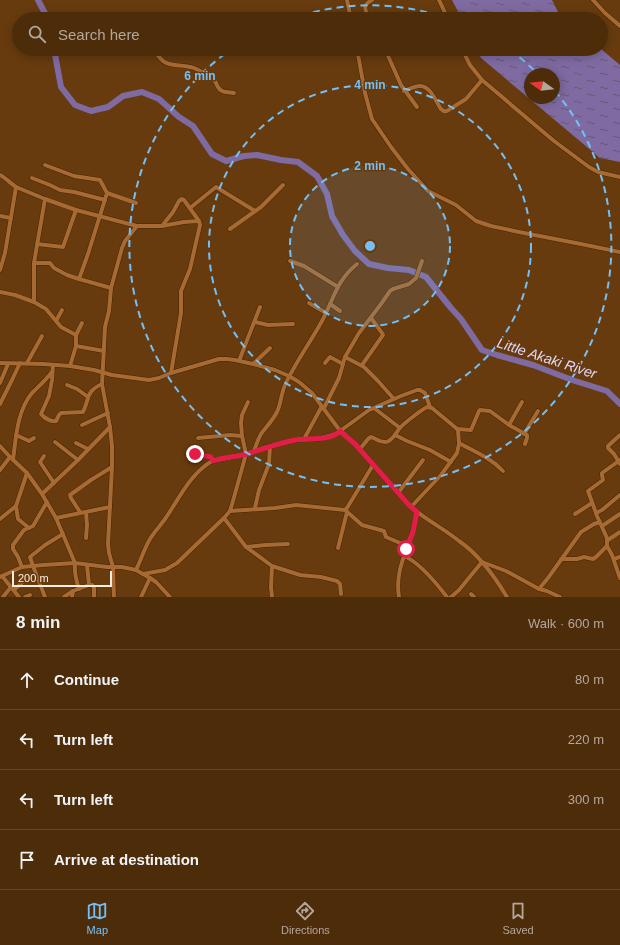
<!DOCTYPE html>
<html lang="en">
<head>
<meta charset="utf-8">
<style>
  :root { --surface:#4d2c0a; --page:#543413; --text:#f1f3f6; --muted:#b3a79c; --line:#64482b; --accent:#74c0f6 }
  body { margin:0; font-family:Arial,sans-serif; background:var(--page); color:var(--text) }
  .compass { position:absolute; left:524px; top:68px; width:36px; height:36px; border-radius:50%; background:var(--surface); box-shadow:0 2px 10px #0003; rotate:285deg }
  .scale { position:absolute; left:12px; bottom:10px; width:100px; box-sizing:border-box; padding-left:4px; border:2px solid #fbede2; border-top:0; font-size:11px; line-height:14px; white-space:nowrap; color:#fbede2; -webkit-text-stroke:3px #673b0e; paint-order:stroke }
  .stop { position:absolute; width:12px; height:12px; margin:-9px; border:3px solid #e11d48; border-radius:50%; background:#fff }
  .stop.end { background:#e11d48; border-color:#fff; box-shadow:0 1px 4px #0008 }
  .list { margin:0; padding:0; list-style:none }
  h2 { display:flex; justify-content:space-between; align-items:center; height:52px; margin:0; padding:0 16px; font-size:17px }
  h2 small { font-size:13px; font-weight:400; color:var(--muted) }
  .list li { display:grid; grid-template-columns:26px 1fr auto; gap:12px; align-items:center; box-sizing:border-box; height:60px; padding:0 16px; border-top:1px solid var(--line) }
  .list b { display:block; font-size:15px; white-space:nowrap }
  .list em { font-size:13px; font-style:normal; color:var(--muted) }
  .icon { flex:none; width:22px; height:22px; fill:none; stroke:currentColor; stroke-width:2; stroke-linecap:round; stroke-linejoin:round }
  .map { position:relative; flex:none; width:620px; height:597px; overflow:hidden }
  .search { position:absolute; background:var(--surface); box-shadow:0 2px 10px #0003; left:12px; right:12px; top:12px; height:44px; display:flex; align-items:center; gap:10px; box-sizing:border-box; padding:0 14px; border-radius:22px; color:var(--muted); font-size:15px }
  .sheet { height:292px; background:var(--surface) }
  nav { display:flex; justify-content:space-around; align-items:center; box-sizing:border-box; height:56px; border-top:1px solid var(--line); background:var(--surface); font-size:11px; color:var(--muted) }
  nav a { display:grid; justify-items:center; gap:2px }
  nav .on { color:var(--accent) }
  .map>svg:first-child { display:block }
  .water { fill:url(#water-ripples); fill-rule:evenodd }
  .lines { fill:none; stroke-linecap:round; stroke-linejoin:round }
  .river { stroke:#7f6ba2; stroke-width:6 }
  .minor-casing { stroke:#442506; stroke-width:5 }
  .minor { stroke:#a76a33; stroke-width:4 }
  .route { stroke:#e11d48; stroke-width:5 }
  .ring { fill:none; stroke:#74c0f6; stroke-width:2; stroke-dasharray:7 5 }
  .labels { text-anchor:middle; stroke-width:3; stroke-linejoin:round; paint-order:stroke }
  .water-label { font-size:14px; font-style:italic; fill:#e1d7f8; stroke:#673b0e }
  .centre { fill:#74c0f6; stroke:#673b0e; stroke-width:2 }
  .ring-label { font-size:12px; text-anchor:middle; font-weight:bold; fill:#74c0f6; stroke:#673b0e; stroke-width:3; stroke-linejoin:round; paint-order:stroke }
</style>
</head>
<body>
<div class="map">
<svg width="620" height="597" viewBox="0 0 620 597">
  <defs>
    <pattern id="water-ripples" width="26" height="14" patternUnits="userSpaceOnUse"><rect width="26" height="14" fill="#7f6ba2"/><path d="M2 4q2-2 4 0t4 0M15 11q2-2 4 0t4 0" fill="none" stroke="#655973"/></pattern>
  </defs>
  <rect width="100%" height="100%" fill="#673b0e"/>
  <g class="water">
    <polygon points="452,0 552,0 558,12 566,19 462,19"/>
    <path d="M477,49H601L620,65V162L600,158L481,58ZM530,74H554V98H530Z"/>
  </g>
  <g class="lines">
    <g class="river">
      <polyline points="38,0 48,19"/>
      <polyline points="54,49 61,87 75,105 91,111 108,107 123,96 142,92 159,99 179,117 193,126 212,154 226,161 244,156 257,155 281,160 298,162 317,176 327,194 332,216 343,235 355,251 369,264 388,268 409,270 426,277 451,308 461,319 482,350 497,355 533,365 572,380 607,391 620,404"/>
    </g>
    <g class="minor-casing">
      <g id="minor">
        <polyline points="347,0 351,19"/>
        <polyline points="439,0 448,19"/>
        <polyline points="593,0 605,13 620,26"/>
        <path d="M369,19C365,10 362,5 372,0"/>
        <polyline points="357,49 365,93 372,119 391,147 408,169 428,191 456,205 476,221 491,226 519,232 581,244 620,252"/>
        <polyline points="385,49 401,85 417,107"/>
        <polyline points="462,49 470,65 482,80 554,141 589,167 598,172 620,177"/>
        <path d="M156,52C166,71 179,62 194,68C200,71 208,74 213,79C216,81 216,84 218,87C221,93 228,92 234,93"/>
        <path d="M404,91C409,89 415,86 420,86C431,86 436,102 441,109C443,111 445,112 447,111L466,99L482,80"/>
        <polyline points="45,165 74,176 100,180 107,193"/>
        <path d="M0,175C6,178 10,183 16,187"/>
        <polyline points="32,178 50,185 60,190 74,192 105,200"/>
        <polyline points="190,208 216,187 255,211"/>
        <polyline points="0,216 11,218"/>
        <polyline points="137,226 162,226 184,222 199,221"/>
        <polyline points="162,226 173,212 179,201 182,199 184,200 199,221 200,225 190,269 181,291 181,313 171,373"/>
        <polyline points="230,229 261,207 283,185"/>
        <polyline points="37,244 63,247 76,210"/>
        <polyline points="290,261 304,266 338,287"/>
        <polyline points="34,263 50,263 54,268 67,275 79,279 111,288"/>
        <polyline points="0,270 5,253 16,187 45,199 76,210 137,226 125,241 122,248 111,288 109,311 105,327 102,384 110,427 112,446 112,467 108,544 109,553 113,567 114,597"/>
        <polyline points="79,279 88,254 107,193 136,203"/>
        <polyline points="0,292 15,295 34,302 34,263 45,199"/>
        <polyline points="34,302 46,309 61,327 76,335 76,346 70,366"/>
        <polyline points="309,303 326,313"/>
        <polyline points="330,304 340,311"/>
        <polyline points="56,321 62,310"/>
        <polyline points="255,322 268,325 293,324"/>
        <polyline points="76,335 82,323"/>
        <polyline points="76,346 104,351"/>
        <polyline points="345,357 364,367 378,381 394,399"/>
        <polyline points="239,361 260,307"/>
        <path d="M0,363L43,364L70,366L94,370L112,375L149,380L159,378L171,373L219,359H227L235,360L253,364L275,370L289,376L299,382L312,393L338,428L355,444L409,505C424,519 443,528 459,541C478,554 495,577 507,597"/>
        <polyline points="27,363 42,336"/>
        <polyline points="325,363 330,357 343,364"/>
        <polyline points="253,364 270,348"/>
        <path d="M53,365L52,380L49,396L41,414C44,418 51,422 56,421L59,415L61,413L83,412C90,398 85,392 102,384"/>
        <polyline points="362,365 383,335 382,333 371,318"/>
        <polyline points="0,383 8,364"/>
        <polyline points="67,385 77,389 88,397"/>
        <polyline points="0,404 12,380 20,363"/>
        <polyline points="324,408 339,378 345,357 359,333 381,304 390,291 393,289 409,284 416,278 422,261"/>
        <polyline points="374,408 400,428"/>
        <polyline points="82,425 108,413"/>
        <polyline points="509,425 522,402"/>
        <polyline points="457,429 471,430 479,411 480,410 490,411 509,425 527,435 527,438 525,444"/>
        <polyline points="524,434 538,411"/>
        <polyline points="16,435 29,441 34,438"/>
        <polyline points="395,435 407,441 430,450 451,462"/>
        <polyline points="620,435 608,446 608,448 614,454 620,464"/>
        <polyline points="198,438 230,435 242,436"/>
        <polyline points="304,439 322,406"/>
        <polyline points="55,442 78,460"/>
        <polyline points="76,443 88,449"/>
        <path d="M459,443C475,452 491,458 503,471"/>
        <path d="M0,446L10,457L27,473L42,494L56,518L75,563C74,572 76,580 79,589"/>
        <path d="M360,449L368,439L371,437C376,438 380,443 386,442C392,441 396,433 399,429C404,423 420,411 427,407L432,408L456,428L458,430L459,444L457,453L441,475L411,507"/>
        <path d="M254,451C256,446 258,439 261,434C266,427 273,420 277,412C281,404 281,394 285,385C295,363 310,343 322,321C334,299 336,281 357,264"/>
        <polyline points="195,454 211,457 213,461"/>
        <polyline points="44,456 40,462 54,483"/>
        <path d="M13,460C16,438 17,411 32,393C39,386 46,380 52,372"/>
        <polyline points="0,470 10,457"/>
        <polyline points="398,493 423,460"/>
        <polyline points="42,494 78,460 110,427"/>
        <polyline points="16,506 18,519 29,528"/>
        <polyline points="255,508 259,490 269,464 270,446"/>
        <polyline points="345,510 362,525 384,531 386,537 407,546"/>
        <polyline points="230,511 275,508 296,505 345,510 347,508 373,465"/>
        <polyline points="80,512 71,498 70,495 91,480 112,467"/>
        <polyline points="596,513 588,491 603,480 602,475 602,473 620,460"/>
        <polyline points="575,514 592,503"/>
        <polyline points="56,518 110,507"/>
        <polyline points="224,518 246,547 272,566 300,575 321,577 337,581 340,584 341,594"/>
        <polyline points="0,519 16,506 27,473"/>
        <polyline points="602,526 620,514"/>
        <polyline points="86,538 87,525 86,512"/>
        <polyline points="608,540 620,532"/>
        <polyline points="607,546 612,555 620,578"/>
        <polyline points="246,547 265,545 288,544"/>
        <polyline points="338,548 347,512"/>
        <path d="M404,556C419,562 437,584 447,597"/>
        <polyline points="561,559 577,559 584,557 593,559 596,557 607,546 607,538 597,516 596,513 602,510 620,495"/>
        <polyline points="614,559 620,557"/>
        <polyline points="87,565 89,585 92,585 94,587 94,597"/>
        <polyline points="272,566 271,587 272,597"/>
        <polyline points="22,567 18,557 13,549 13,545 24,530 33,526 47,502"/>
        <path d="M136,570C141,560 144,549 150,539C154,532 160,526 165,519C179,499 190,474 212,461L246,454L264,448L296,440L318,439L336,434L369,410L401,396L417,390H420L425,393L430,407"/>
        <polyline points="143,574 165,570 177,563 224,518 230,511 233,501 246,454 242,436 241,423 242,415 248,402"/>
        <polyline points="2,576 19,597"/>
        <polyline points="0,577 22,567 43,565 75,563 107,567 122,567 136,570 150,578 156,582 170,597"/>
        <polyline points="539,589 548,578 581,532 594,524 600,522"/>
        <polyline points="14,590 25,580"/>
        <polyline points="471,594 474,597"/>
        <polyline points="3,597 11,587"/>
        <polyline points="25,597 30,595"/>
        <polyline points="45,597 33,566 30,557 45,545 63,534"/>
        <polyline points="64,597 73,591 89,585"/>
        <polyline points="72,597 73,591"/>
        <polyline points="141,597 150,578"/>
        <path d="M399,597C395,573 405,555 412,533C415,526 416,519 417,512"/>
        <polyline points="451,597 459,590 482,562 506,571 539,589 547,591 560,597"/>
      </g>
    </g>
    <use href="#minor" class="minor"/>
  </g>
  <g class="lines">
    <path class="route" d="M195,454L211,457L213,461C224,457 236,457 247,454C263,449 279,443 295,440C308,438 331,441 340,431L355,444L409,505L417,512L413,532L406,549"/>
  </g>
  <circle cx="370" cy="246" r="80" fill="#74c0f6" fill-opacity=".12"/>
  <g class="ring">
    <circle cx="370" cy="246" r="80"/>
    <circle cx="370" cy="246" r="161"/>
    <path d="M290 19A241 241 0 0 1 450 19M510 50A241 241 0 0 1 537 73M555 91A241 241 0 1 1 230 50"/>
  </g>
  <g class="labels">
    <g class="water-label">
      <text transform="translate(547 358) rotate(18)" y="5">Little Akaki River</text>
    </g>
  </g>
  <circle cx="370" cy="246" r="6" class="centre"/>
  <g class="ring-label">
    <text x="200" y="80">6 min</text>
    <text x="370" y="89">4 min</text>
    <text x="370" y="170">2 min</text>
  </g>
</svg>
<svg class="compass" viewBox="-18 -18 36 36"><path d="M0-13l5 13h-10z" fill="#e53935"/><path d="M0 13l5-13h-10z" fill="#b3a79c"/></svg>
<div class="scale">200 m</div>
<div class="stop" style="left:406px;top:549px"></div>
<div class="stop end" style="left:195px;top:454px"></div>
<div class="search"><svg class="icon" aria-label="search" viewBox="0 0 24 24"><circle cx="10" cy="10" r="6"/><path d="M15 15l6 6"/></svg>Search here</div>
</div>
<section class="sheet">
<h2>8 min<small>Walk · 600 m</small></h2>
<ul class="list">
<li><svg class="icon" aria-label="ahead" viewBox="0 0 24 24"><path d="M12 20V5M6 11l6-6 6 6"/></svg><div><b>Continue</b></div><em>80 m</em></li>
<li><svg class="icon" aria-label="left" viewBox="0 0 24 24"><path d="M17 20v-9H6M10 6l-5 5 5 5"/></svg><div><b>Turn left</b></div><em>220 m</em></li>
<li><svg class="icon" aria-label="left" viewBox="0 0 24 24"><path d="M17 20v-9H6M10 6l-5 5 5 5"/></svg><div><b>Turn left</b></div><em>300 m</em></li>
<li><svg class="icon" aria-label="arrive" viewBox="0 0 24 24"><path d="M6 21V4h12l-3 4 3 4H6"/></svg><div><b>Arrive at destination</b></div></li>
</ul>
</section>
<nav>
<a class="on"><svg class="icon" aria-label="map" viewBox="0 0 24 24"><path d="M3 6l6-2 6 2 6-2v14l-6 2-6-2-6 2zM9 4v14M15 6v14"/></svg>Map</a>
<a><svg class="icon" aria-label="directions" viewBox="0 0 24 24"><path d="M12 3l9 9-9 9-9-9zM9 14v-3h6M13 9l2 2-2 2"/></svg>Directions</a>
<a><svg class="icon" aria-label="saved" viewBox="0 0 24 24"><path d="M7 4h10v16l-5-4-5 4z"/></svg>Saved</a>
</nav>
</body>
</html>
